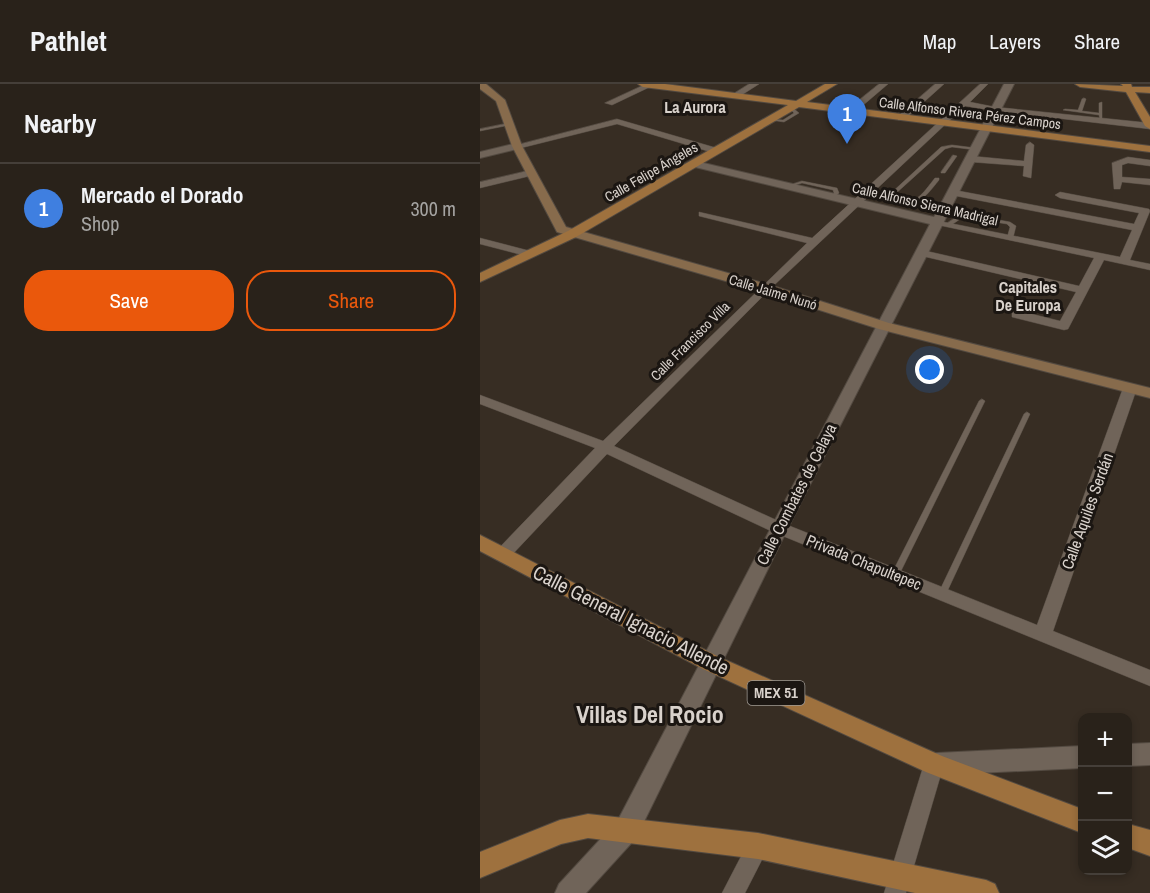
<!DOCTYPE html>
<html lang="en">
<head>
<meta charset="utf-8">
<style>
  :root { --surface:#29221a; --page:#352f27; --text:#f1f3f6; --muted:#a5a4a2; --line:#453f39; --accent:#ea580c }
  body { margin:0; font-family:"Archivo Narrow",sans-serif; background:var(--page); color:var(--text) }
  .controls { position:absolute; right:18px; bottom:18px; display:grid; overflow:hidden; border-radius:12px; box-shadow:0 3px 9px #0003 }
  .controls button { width:54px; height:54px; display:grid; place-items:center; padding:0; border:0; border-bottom:2px solid var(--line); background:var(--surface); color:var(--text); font:30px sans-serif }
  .you { position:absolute; left:450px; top:286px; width:21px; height:21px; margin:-15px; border:4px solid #fff; border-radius:50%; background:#1a73e8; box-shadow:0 0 0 9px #1a73e833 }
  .badge { display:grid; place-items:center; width:39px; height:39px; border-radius:50%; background:var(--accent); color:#fff; font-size:20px; font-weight:700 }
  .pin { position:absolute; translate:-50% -50px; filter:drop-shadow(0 2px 3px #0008) }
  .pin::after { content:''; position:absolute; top:32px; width:21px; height:18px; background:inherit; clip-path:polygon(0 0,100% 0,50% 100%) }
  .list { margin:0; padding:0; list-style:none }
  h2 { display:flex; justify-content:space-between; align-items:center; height:78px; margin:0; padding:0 24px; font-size:26px }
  h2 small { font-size:20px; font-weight:400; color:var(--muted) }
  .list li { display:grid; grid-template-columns:39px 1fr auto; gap:18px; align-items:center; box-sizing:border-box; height:90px; padding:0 24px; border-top:2px solid var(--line) }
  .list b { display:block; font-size:22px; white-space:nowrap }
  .list p { margin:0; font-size:20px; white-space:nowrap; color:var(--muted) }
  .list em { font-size:20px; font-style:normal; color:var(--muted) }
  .actions { display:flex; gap:12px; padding:18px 24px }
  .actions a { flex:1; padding:14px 0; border:2px solid var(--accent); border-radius:24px; text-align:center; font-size:21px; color:var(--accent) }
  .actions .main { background:var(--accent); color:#fff }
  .icon { flex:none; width:33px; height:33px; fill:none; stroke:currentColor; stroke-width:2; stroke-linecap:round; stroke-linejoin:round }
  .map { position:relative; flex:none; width:670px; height:809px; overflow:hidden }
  header { display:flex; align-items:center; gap:36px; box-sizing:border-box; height:84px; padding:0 30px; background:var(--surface); border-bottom:2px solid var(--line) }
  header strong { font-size:28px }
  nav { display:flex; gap:33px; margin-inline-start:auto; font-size:21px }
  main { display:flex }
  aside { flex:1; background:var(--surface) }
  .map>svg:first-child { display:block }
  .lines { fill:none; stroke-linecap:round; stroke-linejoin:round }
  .service-casing { stroke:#534a41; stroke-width:1 }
  .minor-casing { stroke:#534a41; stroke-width:1 }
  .tertiary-casing { stroke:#534a41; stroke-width:2 }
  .secondary-casing { stroke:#534a41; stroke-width:2 }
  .primary-casing { stroke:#534a41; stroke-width:2 }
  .service { fill:#706459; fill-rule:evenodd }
  .minor { fill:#706459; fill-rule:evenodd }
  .tertiary { fill:#706459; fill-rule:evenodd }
  .secondary { fill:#876b4c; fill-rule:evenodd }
  .primary { fill:#9e713e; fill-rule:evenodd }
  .labels { text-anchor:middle; stroke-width:6; stroke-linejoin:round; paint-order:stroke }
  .far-street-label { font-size:14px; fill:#d9d2cc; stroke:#1b1612 }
  .shield { fill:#1b1612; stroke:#a09a94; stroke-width:1.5 }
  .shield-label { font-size:15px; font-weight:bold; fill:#d9d2cc }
  .far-quarter-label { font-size:16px; font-weight:bold; fill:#d9d2cc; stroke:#1b1612 }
  .street-label { font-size:16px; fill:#d9d2cc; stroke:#1b1612 }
  .near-street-label { font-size:20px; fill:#d9d2cc; stroke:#1b1612 }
  .near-quarter-label { font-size:24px; font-weight:bold; fill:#d9d2cc; stroke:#1b1612 }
</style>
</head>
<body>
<header>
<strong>Pathlet</strong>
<nav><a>Map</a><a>Layers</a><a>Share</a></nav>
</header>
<main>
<aside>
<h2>Nearby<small></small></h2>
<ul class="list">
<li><span class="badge" style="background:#3f7fe0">1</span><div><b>Mercado el Dorado</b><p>Shop</p></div><em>300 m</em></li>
</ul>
<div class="actions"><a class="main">Save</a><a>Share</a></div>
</aside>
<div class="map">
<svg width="670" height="809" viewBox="0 0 670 809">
  <rect width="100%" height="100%" fill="#372d23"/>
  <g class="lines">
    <g class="service-casing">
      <g id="service">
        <polygon points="604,14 606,15 602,27 619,29 619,19 622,18 622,36 620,36 619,31 583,26 585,25 598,26 602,15"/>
        <polygon points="311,24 313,24 319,29 304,38 290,36 292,35 303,36 314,29 311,26"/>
        <polygon points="29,39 31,40 30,41 0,47 0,45"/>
        <path d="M472,61L496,64L498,65L496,66L472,63L465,65L413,112V115C436,123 442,110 455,94H459V96C443,116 436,126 409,117V111L461,63Z"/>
        <polygon points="473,71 477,72 465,89 461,89 461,88"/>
        <polygon points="322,97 357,104 359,109 352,115 350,114 354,109 353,106 322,99 306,104 304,103"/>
        <polygon points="482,129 530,138 536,142 533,154 530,156 527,154 530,143 527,140 483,133 470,142 466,142 466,140"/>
        <polygon points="502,315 505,317 419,491 418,493 412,493 411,491 499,317"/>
        <polygon points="547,328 550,330 466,510 465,512 462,513 459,512 458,510 544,330"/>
      </g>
    </g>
    <g class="minor-casing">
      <g id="minor">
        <polygon points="166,0 174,1 132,21 125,19"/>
        <polygon points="269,0 279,0 257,14 250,12"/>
        <polygon points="399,0 408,0 374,29 368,29 368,25"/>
        <polygon points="455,0 464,0 424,36 418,36 418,32"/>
        <polygon points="500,0 508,0 490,18 515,23 670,39 670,45 515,27 485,22 289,206 134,362 305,440 557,541 643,304 650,300 655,301 657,304 573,547 670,586 670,602 293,448 127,370 30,473 18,473 16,469 18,465 115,364 0,320 0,311 123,357 327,159 219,132 219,128 332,154"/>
        <polygon points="137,35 240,65 241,67 234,69 137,40 37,65 33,62"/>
        <polygon points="550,58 554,61 551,94 543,92 544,82 491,78 486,75 491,72 544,77 546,61"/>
        <polygon points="648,73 670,76 670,82 648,79 642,81 642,93 670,95 670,101 642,98 640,105 634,105 632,79"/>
        <polygon points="51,86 54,87 54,91 0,104 0,98"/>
        <polygon points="474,106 654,140 659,129 580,114 575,111 580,108 669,125 670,127 650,176 670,180 670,186 624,176 588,245 584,246 532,233 532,227 536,226 580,237 596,208 442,172 437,169 442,166 599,202 614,174 458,141 454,140 454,136 640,173 652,146 471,111 471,107"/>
        <polygon points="0,154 54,168 55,170 50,173 0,160"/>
        <polygon points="454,671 461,674 464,680 426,809 404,809 444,680 447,674"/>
        <polygon points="278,751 286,755 289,762 265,809 242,809 270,755"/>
      </g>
    </g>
    <g class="tertiary-casing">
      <g id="tertiary">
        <polygon points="524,0 534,0 308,444 156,754 106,809 75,809 79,800 138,736 450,140 215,83 210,80 215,77 454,133"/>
        <polygon points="37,59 42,62 41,64 0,74 0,68"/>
        <polygon points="670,659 670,681 648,682 648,660"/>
        <polygon points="602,662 602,684 457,691 449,688 445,680 449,672 457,669"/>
      </g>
    </g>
    <g class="secondary-casing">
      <polygon id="secondary" points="0,0 6,0 25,16 42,62 86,143 290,201 409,239 670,304 670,314 399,245 280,207 77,148 32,62 16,17 0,5"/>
    </g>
    <g class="primary-casing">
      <g id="primary">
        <polygon points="158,0 185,0 316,17 345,0 357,0 327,18 670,62 670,68 319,23 96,153 0,198 0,189 88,147 308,21 163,3"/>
        <polygon points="595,0 643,2 641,0 651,0 652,3 670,3 670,9 655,8 670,33 670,45 665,42 646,8 600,3"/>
        <polygon points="0,451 239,573 462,672 602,725 602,749 446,688 223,585 0,467"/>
        <polygon points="108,730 278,749 506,796 515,800 519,809 435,809 278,775 108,754 81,760 0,794 0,768 80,736"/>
        <polygon points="648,740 670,746 670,772 648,764"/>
      </g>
    </g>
    <use href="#service" class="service"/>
    <use href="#minor" class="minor"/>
    <use href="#tertiary" class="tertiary"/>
    <use href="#secondary" class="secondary"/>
    <use href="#primary" class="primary"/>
  </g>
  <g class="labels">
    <g class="far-street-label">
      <text transform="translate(490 29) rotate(7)" y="5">Calle Alfonso Rivera Pérez Campos</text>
      <text transform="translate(171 88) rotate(-30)" y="5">Calle Felipe Ángeles</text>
      <text transform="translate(445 120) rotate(13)" y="5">Calle Alfonso Sierra Madrigal</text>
      <text transform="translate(293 208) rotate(17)" y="5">Calle Jaime Nunó</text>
      <text transform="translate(210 257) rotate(-45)" y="5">Calle Francisco Villa</text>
    </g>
    <rect class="shield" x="267.5" y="597" width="57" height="24" rx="4.5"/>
    <g class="shield-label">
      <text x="296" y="614">MEX 51</text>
    </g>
    <g class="far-quarter-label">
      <text x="215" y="29">La Aurora</text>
      <text x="548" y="209">Capitales<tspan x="548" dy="18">De Europa</tspan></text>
    </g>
    <g class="street-label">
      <text transform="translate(316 410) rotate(-63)" y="6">Calle Combates de Celaya</text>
      <text transform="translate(607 427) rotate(-70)" y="6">Calle Aquiles Serdán</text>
      <text transform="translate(384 478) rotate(22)" y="6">Privada Chapultepec</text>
    </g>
    <g class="near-street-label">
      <text transform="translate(151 536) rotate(27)" y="7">Calle General Ignacio Allende</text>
    </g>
    <g class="near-quarter-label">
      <text x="170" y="639">Villas Del Rocio</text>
    </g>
  </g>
</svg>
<div class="controls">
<button>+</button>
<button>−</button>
<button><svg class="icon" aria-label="layers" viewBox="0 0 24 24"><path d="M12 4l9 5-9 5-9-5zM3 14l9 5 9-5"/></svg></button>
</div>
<div class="you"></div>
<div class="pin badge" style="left:367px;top:60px;background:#3f7fe0">1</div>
</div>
</main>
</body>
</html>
